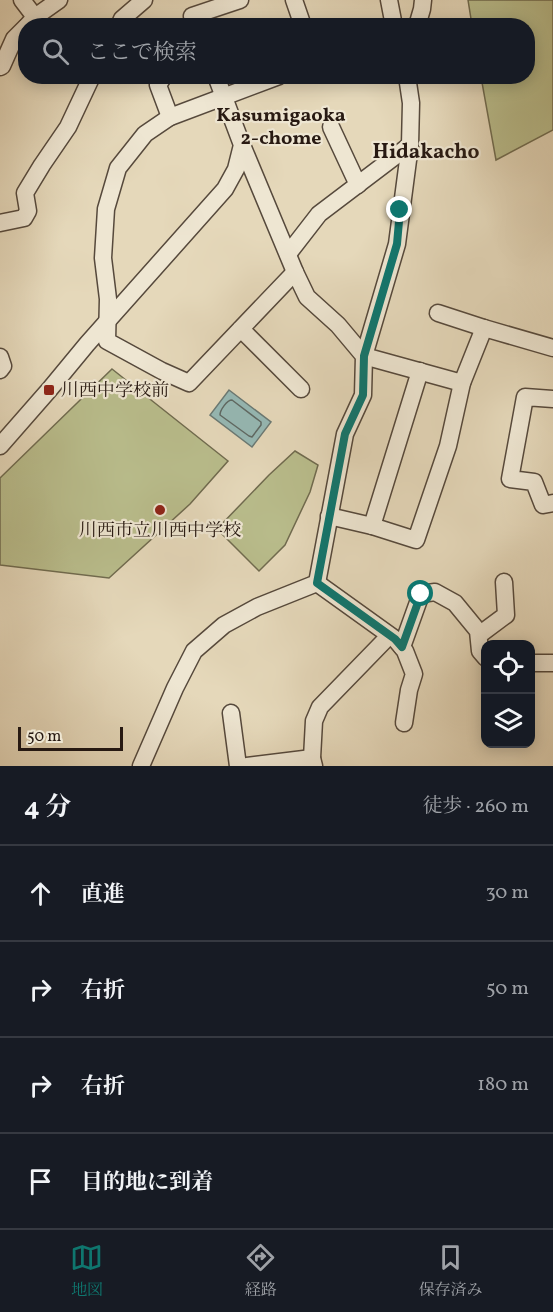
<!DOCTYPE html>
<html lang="ja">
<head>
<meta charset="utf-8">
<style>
  :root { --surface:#171b24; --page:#242831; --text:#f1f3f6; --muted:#9ea1a6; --line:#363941; --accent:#0f766e }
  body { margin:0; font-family:Vollkorn,"Noto Serif JP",serif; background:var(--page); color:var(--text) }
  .controls { position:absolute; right:18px; bottom:18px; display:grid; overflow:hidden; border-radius:12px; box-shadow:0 3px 15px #0003 }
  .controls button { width:54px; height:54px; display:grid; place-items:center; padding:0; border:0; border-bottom:2px solid var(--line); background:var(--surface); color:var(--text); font:30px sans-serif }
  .scale { position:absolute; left:18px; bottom:15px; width:105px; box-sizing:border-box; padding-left:6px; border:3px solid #271912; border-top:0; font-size:16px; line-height:21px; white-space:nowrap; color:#271912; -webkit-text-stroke:4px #eee6d2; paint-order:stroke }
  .stop { position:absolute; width:18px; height:18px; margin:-14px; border:4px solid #0f766e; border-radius:50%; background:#fff }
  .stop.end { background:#0f766e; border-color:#fff; box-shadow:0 2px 6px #0008 }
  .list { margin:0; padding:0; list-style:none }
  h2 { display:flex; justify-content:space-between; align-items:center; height:78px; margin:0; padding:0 24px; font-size:26px }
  h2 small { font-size:20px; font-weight:400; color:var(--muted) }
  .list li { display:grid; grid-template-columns:39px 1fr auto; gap:18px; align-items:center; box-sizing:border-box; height:96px; padding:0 24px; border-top:2px solid var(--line) }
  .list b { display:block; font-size:22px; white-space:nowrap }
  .list em { font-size:20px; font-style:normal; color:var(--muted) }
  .icon { flex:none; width:33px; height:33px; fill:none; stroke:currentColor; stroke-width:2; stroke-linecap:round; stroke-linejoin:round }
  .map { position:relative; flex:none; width:553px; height:766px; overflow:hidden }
  .search { position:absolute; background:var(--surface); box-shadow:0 3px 15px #0003; left:18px; right:18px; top:18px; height:66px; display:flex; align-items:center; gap:15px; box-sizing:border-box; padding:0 21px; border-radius:24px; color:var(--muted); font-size:22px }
  .sheet { height:462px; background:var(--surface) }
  nav { display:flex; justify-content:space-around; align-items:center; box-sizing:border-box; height:84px; border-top:2px solid var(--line); background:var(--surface); font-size:16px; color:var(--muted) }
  nav a { display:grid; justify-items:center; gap:3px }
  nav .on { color:var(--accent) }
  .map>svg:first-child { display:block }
  .green { fill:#b9bd8c; stroke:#706b4f; stroke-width:1.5 }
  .water { fill:#96b9b5; stroke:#6a7974; stroke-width:1.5 }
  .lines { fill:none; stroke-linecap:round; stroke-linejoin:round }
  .shore { stroke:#5e6964; stroke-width:1.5 }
  .street-casing { stroke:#56493c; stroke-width:19 }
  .street { stroke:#eee6d2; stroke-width:16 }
  .route { stroke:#0f766e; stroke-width:8 }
  .poi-dot { fill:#8f2418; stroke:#eee6d2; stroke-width:2 }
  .labels { text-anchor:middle; stroke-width:4.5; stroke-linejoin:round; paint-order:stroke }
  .poi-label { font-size:18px; fill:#271912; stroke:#eee6d2; text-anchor:start }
  .neighbourhood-label { font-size:20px; font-weight:bold; fill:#271912; stroke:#eee6d2 }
  .quarter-label { font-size:21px; font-weight:bold; fill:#271912; stroke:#eee6d2 }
</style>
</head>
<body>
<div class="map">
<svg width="553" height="766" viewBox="0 0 553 766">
  <rect width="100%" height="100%" fill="#e5d8ba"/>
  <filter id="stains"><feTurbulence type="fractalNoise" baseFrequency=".00333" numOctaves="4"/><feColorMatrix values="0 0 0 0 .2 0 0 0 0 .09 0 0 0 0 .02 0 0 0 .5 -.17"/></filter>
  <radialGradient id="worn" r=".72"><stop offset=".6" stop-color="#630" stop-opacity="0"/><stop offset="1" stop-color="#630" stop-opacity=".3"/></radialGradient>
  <g class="green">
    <polygon points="468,0 553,0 553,130 496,160 481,77 528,76 528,26 472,25"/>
    <polygon points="112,369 228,461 190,504 109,578 0,565 0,478"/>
    <polygon points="295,451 318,465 310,492 285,545 259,571 217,529 269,475"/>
  </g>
  <polygon class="water" points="229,390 271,422 252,447 210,415"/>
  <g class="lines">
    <path class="shore" d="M232,400L261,422V425L252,437L249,436L220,415C220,410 227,400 232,400Z"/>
    <g class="street-casing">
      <g id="street">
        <polyline points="22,0 35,17"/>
        <polyline points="294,0 303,26"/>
        <polyline points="389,0 394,26"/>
        <polyline points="192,16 240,0"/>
        <polyline points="27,26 35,17 59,0"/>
        <polyline points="119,26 122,19 144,0"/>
        <polyline points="417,26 422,9 423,0"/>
        <polyline points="0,67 2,66 14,39 26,27"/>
        <polyline points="164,76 158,85 170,117"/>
        <polyline points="279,76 170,117 145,134 118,168 106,209 103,258 108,299 107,341 162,371 189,383 295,272"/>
        <polyline points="407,76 411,103 410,145 397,244 364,356 462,383"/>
        <polyline points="331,127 358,185"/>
        <polyline points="0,223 24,218 28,211 25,193 42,165 68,127 92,76"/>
        <polyline points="288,254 319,214 410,145"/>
        <polyline points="438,313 484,328"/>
        <polyline points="241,329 301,389"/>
        <polyline points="0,357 3,366 0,370"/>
        <polyline points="553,399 525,397 510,479 534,482 543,505 553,503"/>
        <polyline points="0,446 49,390 87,344 225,189 236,169 242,145 216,76"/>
        <polyline points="329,516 372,526 416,540 448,446 462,383 484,328 553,348"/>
        <polyline points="372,526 420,371"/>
        <polyline points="317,583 395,639 405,651 414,674 409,690 404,723"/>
        <polyline points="479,635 506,615 504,582"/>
        <polyline points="402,647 421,594 435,592 455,603 478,631 480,651 486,658"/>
        <polyline points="530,663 553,663"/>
        <polyline points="231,713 238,766"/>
        <polyline points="141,766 175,688 194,651 224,625 257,607 317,583 345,434 363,395 364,356 338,325 307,297 295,272 242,145"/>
        <polyline points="247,766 312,758"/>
        <polyline points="314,766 312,758 314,721 320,707 389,636"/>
      </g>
    </g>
    <use href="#street" class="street"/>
  </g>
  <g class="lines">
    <polyline class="route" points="400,210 397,244 364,356 363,395 345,434 317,583 395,639 402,647 421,594"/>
  </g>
  <g class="poi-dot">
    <rect x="43" y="384" width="12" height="12" rx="3"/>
    <circle cx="160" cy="510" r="6"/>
  </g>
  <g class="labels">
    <g class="poi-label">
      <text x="61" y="396">川西中学校前</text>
      <text x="160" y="536" text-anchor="middle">川西市立川西中学校</text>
    </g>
    <g class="neighbourhood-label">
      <text x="281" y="121">Kasumigaoka<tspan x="281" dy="23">2-chome</tspan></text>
    </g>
    <g class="quarter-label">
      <text x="426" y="158">Hidakacho</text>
    </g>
  </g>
  <rect width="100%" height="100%" filter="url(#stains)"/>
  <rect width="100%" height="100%" fill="url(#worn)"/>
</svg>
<div class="controls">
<button><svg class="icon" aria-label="locate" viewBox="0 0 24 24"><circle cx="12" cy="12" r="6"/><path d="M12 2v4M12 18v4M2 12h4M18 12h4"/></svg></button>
<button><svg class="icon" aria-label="layers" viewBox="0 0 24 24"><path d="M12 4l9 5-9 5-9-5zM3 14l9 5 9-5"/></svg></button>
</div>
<div class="scale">50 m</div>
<div class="stop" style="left:421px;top:594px"></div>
<div class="stop end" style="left:400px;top:210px"></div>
<div class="search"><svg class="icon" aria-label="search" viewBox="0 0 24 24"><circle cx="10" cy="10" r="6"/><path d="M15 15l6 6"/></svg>ここで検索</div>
</div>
<section class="sheet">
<h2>4 分<small>徒歩 · 260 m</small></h2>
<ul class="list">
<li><svg class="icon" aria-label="ahead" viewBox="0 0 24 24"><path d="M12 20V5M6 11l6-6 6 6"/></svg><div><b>直進</b></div><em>30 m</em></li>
<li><svg class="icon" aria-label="right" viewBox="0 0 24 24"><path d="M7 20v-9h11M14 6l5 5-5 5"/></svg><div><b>右折</b></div><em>50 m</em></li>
<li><svg class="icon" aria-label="right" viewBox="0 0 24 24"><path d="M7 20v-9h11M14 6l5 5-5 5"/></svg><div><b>右折</b></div><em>180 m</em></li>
<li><svg class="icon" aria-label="arrive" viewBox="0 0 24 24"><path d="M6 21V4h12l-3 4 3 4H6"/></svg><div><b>目的地に到着</b></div></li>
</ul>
</section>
<nav>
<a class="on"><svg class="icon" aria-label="map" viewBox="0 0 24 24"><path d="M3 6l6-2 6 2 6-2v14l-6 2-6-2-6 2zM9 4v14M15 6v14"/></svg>地図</a>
<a><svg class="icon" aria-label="directions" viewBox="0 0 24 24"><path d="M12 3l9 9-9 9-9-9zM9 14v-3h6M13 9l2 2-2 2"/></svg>経路</a>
<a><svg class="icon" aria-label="saved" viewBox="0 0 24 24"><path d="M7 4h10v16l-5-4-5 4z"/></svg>保存済み</a>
</nav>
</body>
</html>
